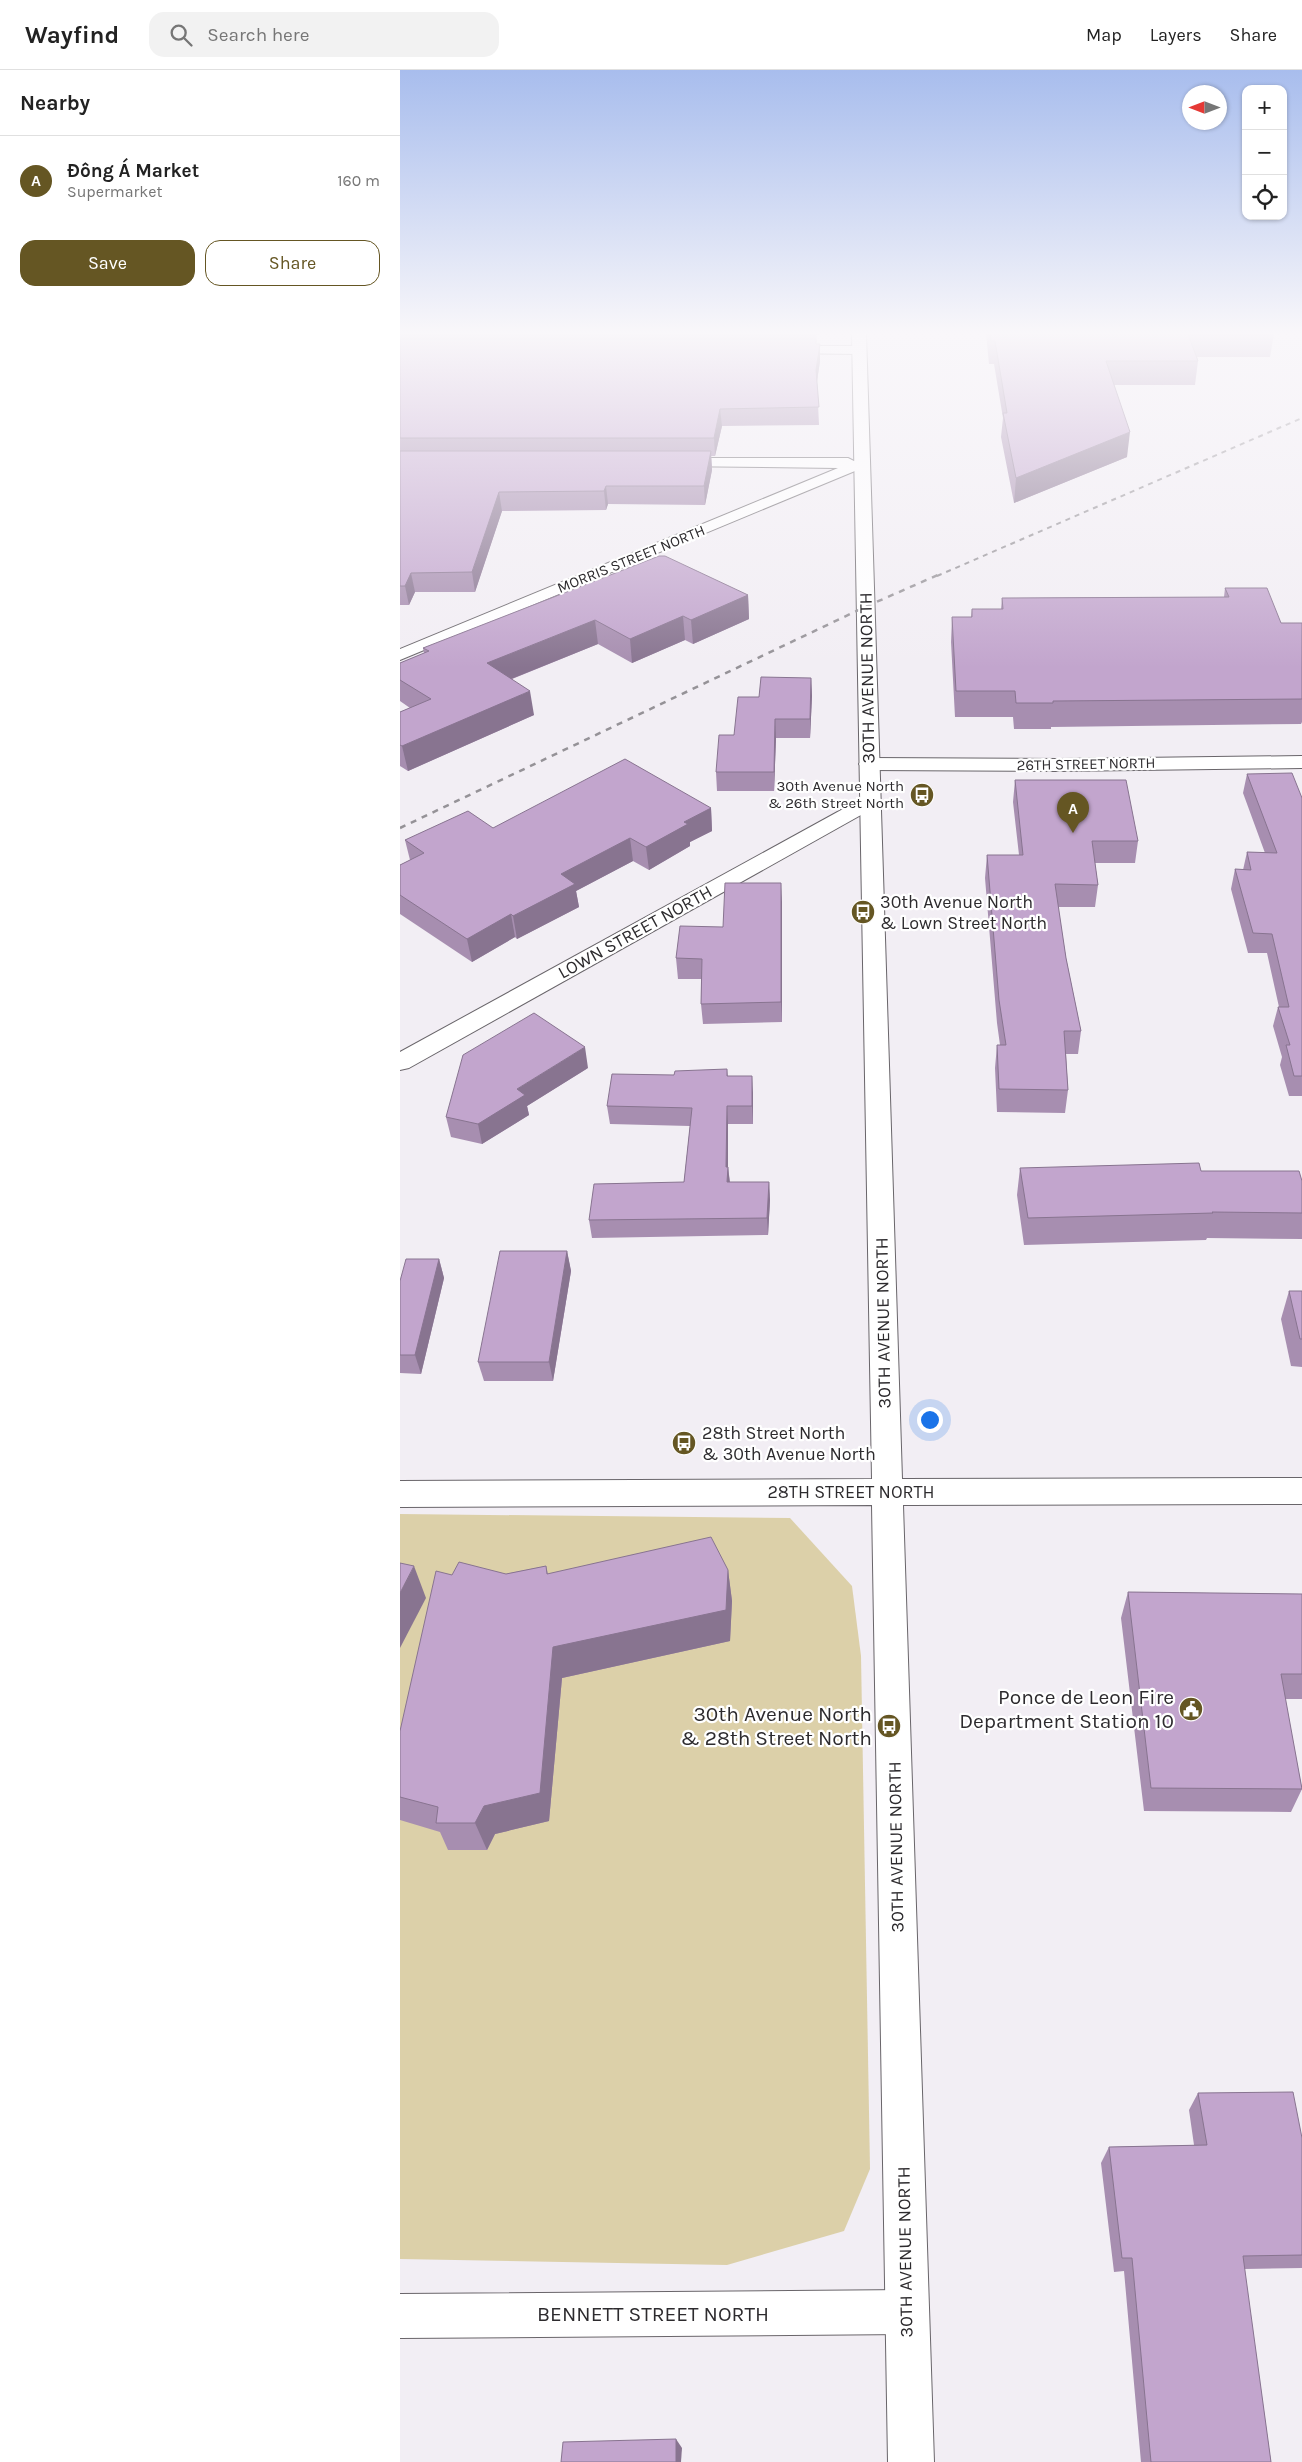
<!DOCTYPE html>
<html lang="en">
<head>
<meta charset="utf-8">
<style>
  :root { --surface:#fff; --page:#f2f2f2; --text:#222; --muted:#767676; --line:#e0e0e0; --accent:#655623 }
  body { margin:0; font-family:Karla,sans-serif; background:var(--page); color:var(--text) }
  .controls { position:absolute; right:15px; top:15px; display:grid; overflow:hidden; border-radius:10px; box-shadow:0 1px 4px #0004 }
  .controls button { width:45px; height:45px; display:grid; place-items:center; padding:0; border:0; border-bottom:1px solid var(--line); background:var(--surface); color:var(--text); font:25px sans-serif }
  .compass { position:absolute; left:782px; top:15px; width:45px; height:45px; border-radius:50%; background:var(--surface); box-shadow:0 1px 4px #0004; rotate:270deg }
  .you { position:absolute; left:529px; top:1349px; width:18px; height:18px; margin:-12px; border:4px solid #fff; border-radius:50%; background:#1a73e8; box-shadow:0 0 0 8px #1a73e833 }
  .badge { display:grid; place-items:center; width:32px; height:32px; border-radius:50%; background:var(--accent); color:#fff; font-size:16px; font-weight:700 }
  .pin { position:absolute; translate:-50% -41px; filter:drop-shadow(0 1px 2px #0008) }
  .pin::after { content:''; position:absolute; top:26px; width:18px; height:15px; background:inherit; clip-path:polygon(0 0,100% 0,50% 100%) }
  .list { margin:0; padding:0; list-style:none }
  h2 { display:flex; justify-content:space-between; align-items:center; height:65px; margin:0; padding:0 20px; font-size:21px }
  h2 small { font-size:16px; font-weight:400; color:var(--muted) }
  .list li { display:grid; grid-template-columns:32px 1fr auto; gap:15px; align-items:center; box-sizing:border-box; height:90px; padding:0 20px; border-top:1px solid var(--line) }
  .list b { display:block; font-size:19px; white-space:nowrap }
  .list p { margin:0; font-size:16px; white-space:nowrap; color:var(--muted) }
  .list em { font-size:16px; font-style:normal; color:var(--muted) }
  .actions { display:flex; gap:10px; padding:15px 20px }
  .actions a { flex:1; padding:11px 0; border:1px solid var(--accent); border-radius:15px; text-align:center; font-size:18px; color:var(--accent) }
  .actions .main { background:var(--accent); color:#fff }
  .icon { flex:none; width:28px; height:28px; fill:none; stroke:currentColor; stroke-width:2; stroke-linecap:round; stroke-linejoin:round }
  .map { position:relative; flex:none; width:902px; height:2392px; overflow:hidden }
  header { display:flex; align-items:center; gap:30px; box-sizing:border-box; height:70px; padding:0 25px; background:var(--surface); border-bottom:1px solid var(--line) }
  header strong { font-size:24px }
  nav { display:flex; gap:28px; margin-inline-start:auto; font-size:18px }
  .search { width:350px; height:45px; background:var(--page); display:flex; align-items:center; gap:12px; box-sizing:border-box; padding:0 18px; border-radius:15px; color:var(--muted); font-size:19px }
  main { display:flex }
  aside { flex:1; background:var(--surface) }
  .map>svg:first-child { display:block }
  .green { fill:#dcd0a9 }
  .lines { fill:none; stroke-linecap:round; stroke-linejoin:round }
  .street-casing { stroke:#69656a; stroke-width:2 }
  .secondary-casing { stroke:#69656a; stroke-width:2 }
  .street { fill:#fff; fill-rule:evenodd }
  .secondary { fill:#fff; fill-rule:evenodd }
  .rail-far1 { stroke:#959297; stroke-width:2; stroke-dasharray:5 5; stroke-linecap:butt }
  .rail { stroke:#959297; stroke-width:2.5; stroke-dasharray:6 6; stroke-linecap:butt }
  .wall { fill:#a78eb0 }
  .shaded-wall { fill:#887490 }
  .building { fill:#c2a5cd; stroke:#887490 }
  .labels { text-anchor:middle; stroke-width:4.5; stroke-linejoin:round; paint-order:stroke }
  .far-street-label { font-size:15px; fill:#2d2b2e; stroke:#fff }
  .far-poi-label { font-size:15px; fill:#2d2b2e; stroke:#fff; text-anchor:end }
  .street-label { font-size:18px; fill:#2d2b2e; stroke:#fff }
  .poi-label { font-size:18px; fill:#2d2b2e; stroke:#fff; text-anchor:start }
  .near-poi-label { font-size:21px; fill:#2d2b2e; stroke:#fff; text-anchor:end }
  .near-street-label { font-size:21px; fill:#2d2b2e; stroke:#fff }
</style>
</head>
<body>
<header>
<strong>Wayfind</strong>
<div class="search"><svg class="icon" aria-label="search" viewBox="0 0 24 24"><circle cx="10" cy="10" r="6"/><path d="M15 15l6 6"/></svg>Search here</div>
<nav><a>Map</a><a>Layers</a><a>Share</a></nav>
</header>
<main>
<aside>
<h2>Nearby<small></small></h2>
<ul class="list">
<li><span class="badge">A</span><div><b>Đông Á Market</b><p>Supermarket</p></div><em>160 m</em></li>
</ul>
<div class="actions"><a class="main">Save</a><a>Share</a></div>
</aside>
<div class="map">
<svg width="902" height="2392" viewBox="0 0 902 2392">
  <rect width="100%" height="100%" fill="#f2eef4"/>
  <polygon class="green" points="0,1444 390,1448 452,1516 461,1586 470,2099 444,2161 327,2195 0,2189"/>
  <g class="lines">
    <g class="street-casing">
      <g id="street">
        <polygon points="383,276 459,276 466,280 459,284 378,283 376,280 378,277"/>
        <polygon points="274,388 448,388 454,391 462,388 470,393 467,396 0,590 0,579 438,398 269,396 266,393 269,390"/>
        <polygon points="902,686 902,698 659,701 469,700 462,698 459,694 462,690 469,688 659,689"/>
        <polygon points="470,726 477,728 480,732 477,736 9,998 0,1000 0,982 463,728"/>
        <polygon points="507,2220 522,2227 529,2242 522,2257 507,2264 0,2268 0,2224"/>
      </g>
    </g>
    <g class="secondary-casing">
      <polygon id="secondary" points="452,263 466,263 502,1409 902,1408 902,1434 503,1435 534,2392 488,2392 472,1435 0,1437 0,1411 472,1409"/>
    </g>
    <use href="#street" class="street"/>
    <use href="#secondary" class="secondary"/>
    <polyline class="rail-far1" points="537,506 902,348"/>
    <polyline class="rail" points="0,758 465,537 540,504"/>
  </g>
  <g class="wall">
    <polygon points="0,263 417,263 416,274 420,274 420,291 417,312 419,355 322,356 315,386 311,386 312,400 305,435 208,434 206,440 102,441 75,522 15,522 9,535 0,535"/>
    <polygon points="586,263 874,263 874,264 870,287 797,287 798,291 795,315 714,315 727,387 614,433 601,367 603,348 594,294 589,294"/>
    <polygon points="825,518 881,553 902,553 902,652 901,654 651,657 651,659 614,659 613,647 555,647 551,572 552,547 571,547 572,539 601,539 602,528 824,527"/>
    <polygon points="348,525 349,549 293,574 285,570 232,593 198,574 112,609 134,645 8,701 0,696 0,642 10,638 0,631 0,593 24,583 23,578"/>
    <polygon points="411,608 412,626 410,668 376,668 374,721 317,721 316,702 334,665 359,627"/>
    <polygon points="847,704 902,728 902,1026 889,1026 880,995 882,987 873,956 878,937 879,937 867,883 848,883 831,819 835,799 843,800 847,782 865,783 843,723"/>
    <polygon points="615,710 738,771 735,793 695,793 698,815 695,837 658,837 666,888 681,961 678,984 666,984 668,1020 665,1043 597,1042 595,998 597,975 600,975 597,953 585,808 587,785 619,785 613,732"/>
    <polygon points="311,738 312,761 290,772 290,776 249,800 233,791 176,821 179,837 117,869 115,867 72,892 0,844 0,795 10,790 5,770 93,758"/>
    <polygon points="382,832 382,952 303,954 301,934 301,909 278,909 276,888 323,857"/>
    <polygon points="188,998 127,1036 129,1045 82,1074 51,1067 46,1047"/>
    <polygon points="327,999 328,1006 353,1023 353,1054 328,1054 328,1097 330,1112 369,1112 370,1130 368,1165 192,1168 189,1150 284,1112 290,1056 210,1054 207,1036 274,1005"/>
    <polygon points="620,1098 902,1111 902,1169 807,1168 806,1170 624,1175 617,1125"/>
    <polygon points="167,1181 171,1201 153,1311 84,1311 78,1292"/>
    <polygon points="39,1189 44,1208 21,1304 0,1303 0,1211"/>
    <polygon points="889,1221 902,1221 902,1297 891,1296 881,1249"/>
    <polygon points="146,1496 148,1504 328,1500 332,1531 330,1571 162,1608 149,1751 95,1764 87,1780 48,1780 40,1762 0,1750 0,1661 52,1505 106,1504"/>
    <polygon points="728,1522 902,1524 902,1629 885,1629 902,1719 891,1742 744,1741 721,1548"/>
    <polygon points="798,2023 902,2068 902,2198 844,2199 871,2392 741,2392 724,2201 714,2202 701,2093 709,2077 794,2075 789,2040"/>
  </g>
  <g class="shaded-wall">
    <polygon points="420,274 420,291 416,317 416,300"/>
    <polygon points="320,339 322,356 315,386 314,368"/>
    <polygon points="730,362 727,387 614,433 616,408"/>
    <polygon points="311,381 312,400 305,435 304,416"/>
    <polygon points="206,416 208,434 206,440 204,421"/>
    <polygon points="99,422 102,441 75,522 72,502"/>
    <polygon points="11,503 15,522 9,535 5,516"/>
    <polygon points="348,525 349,549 293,574 291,550"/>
    <polygon points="283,546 285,570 232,593 230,569"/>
    <polygon points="195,550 198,574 91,617 87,593"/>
    <polygon points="411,608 412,626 410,668 410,649"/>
    <polygon points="130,621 134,645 8,701 2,676"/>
    <polygon points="375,649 376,668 374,721 374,702"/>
    <polygon points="311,738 312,761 290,772 290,776 249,800 246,777 284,752"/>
    <polygon points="230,768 233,791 176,821 179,837 117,869 113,846 161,804"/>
    <polygon points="381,813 382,832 382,952 381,932"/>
    <polygon points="111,844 115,867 72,892 67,869"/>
    <polygon points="185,977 188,998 127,1036 129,1045 82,1074 78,1054 117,1019"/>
    <polygon points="352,1006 353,1023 353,1054 352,1036"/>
    <polygon points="327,1036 328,1054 328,1103 328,1097 330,1115 329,1130 326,1097"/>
    <polygon points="369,1112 370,1130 368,1165 367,1148"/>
    <polygon points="167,1181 171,1201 153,1311 149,1292"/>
    <polygon points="39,1189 44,1208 21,1304 15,1285"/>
    <polygon points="14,1496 26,1528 0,1578 0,1523"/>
    <polygon points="328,1500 332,1531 330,1571 162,1608 149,1751 95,1764 87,1780 75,1753 84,1736 153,1577"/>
    <polygon points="276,2369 282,2378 281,2392 276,2392"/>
  </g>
  <g class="building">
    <polygon points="590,263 874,263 874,264 788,264 798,291 706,291 730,362 616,408 603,343 607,343 595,271 591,271"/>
    <polygon points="0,269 416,269 416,274 420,274 416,300 419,337 320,339 314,368 0,368"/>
    <polygon points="0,381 311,381 304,416 206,416 204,421 99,422 72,502 11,503 5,516 0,516"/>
    <polygon points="259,486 265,486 348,525 291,550 283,546 230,569 195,550 87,593 130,621 2,676 0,675 0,642 31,629 0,610 0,593 29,581 23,578"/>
    <polygon points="825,518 867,518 881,553 902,553 902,629 653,631 653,633 616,633 615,621 556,621 552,547 572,547 572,539 603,539 602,528 829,527"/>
    <polygon points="361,607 411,608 410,649 375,649 374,702 316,702 319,665 334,665 338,627 359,627"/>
    <polygon points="225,689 311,738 284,752 288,754 246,777 230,768 161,804 175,814 113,846 111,844 67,869 0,825 0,795 24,783 5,770 68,741 93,758"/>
    <polygon points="892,703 902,728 902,1006 894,1006 886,975 890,975 878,937 889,937 872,864 853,863 835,799 851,800 847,782 877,783 847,704"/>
    <polygon points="615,710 726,710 738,771 692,771 698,815 655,814 666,888 681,961 664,961 668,1020 599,1019 597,975 606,975 599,930 587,785 623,785"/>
    <polygon points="325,813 381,813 381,932 301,934 302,889 276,888 280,856 323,857"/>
    <polygon points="134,943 185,977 117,1019 125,1025 78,1054 46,1047 63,985"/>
    <polygon points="327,999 327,1006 352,1006 352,1036 327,1036 326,1097 328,1097 327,1112 369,1112 367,1148 189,1150 194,1114 284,1112 292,1038 207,1036 212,1004 274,1005 275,1001"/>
    <polygon points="799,1093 801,1101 899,1101 902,1111 902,1143 812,1142 813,1143 628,1148 620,1098"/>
    <polygon points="100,1181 167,1181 149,1292 78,1292"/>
    <polygon points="6,1189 39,1189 15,1285 0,1285 0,1211"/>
    <polygon points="889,1221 902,1221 902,1269 900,1269"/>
    <polygon points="311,1467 328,1500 326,1540 153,1577 140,1723 84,1736 75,1753 36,1753 38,1737 0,1727 0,1661 36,1501 52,1505 59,1492 106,1504 146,1496 147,1504"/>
    <polygon points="0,1493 14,1496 0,1523"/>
    <polygon points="728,1522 902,1524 902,1604 881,1604 902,1719 751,1718"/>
    <polygon points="893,2022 902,2068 902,2185 843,2186 871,2392 751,2392 732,2188 722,2188 709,2077 807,2075 798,2023"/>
    <polygon points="276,2369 276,2392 161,2392 163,2372"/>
  </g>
  <linearGradient id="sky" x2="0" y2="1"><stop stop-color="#a8bded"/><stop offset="0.44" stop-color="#f9f7fa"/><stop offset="1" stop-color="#f9f7fa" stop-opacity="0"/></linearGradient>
  <rect width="902" height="598" fill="url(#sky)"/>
  <defs>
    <g id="bus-disc" transform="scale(1.25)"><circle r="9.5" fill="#655623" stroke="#fff"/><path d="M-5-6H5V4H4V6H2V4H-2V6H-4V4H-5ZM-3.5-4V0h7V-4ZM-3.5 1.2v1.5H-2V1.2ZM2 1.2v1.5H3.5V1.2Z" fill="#fff"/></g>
    <g id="civic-disc" transform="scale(1.25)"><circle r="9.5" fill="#655623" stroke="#fff"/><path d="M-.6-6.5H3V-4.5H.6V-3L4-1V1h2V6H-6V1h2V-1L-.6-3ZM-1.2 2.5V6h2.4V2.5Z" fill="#fff"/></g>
  </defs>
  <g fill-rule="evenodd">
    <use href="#bus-disc" x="522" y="725"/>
    <use href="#bus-disc" x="463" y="842"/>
    <use href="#bus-disc" x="284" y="1373"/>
    <use href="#civic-disc" x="791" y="1639"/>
    <use href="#bus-disc" x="489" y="1656"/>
  </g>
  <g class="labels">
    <g class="far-street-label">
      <text transform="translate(231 489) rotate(-22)" y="5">MORRIS STREET NORTH</text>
      <text transform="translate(686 694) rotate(-1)" y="5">26TH STREET NORTH</text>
    </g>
    <g class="far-poi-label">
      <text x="504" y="721">30th Avenue North<tspan x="504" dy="17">&amp; 26th Street North</tspan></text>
    </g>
    <g class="street-label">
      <text transform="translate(467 608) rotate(-91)" y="6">30TH AVENUE NORTH</text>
      <text transform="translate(235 862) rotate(-29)" y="6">LOWN STREET NORTH</text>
      <text transform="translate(483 1253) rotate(-91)" y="6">30TH AVENUE NORTH</text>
      <text x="451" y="1428">28TH STREET NORTH</text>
      <text transform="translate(496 1777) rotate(-91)" y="6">30TH AVENUE NORTH</text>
      <text transform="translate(505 2182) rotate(-91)" y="6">30TH AVENUE NORTH</text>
    </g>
    <g class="poi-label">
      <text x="480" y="838">30th Avenue North<tspan x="480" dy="21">&amp; Lown Street North</tspan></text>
      <text x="302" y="1369">28th Street North<tspan x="302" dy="21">&amp; 30th Avenue North</tspan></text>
    </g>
    <g class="near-poi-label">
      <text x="774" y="1634">Ponce de Leon Fire<tspan x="774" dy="24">Department Station 10</tspan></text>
      <text x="472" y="1651">30th Avenue North<tspan x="472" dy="24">&amp; 28th Street North</tspan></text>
    </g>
    <g class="near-street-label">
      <text x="253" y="2251">BENNETT STREET NORTH</text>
    </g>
  </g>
</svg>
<div class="controls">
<button>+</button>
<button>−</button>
<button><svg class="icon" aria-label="locate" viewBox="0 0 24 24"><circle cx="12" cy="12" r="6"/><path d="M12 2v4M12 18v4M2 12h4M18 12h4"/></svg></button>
</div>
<svg class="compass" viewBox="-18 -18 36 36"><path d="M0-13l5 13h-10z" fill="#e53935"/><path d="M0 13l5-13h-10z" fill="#767676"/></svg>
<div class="you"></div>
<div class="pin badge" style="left:673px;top:763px">A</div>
</div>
</main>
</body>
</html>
